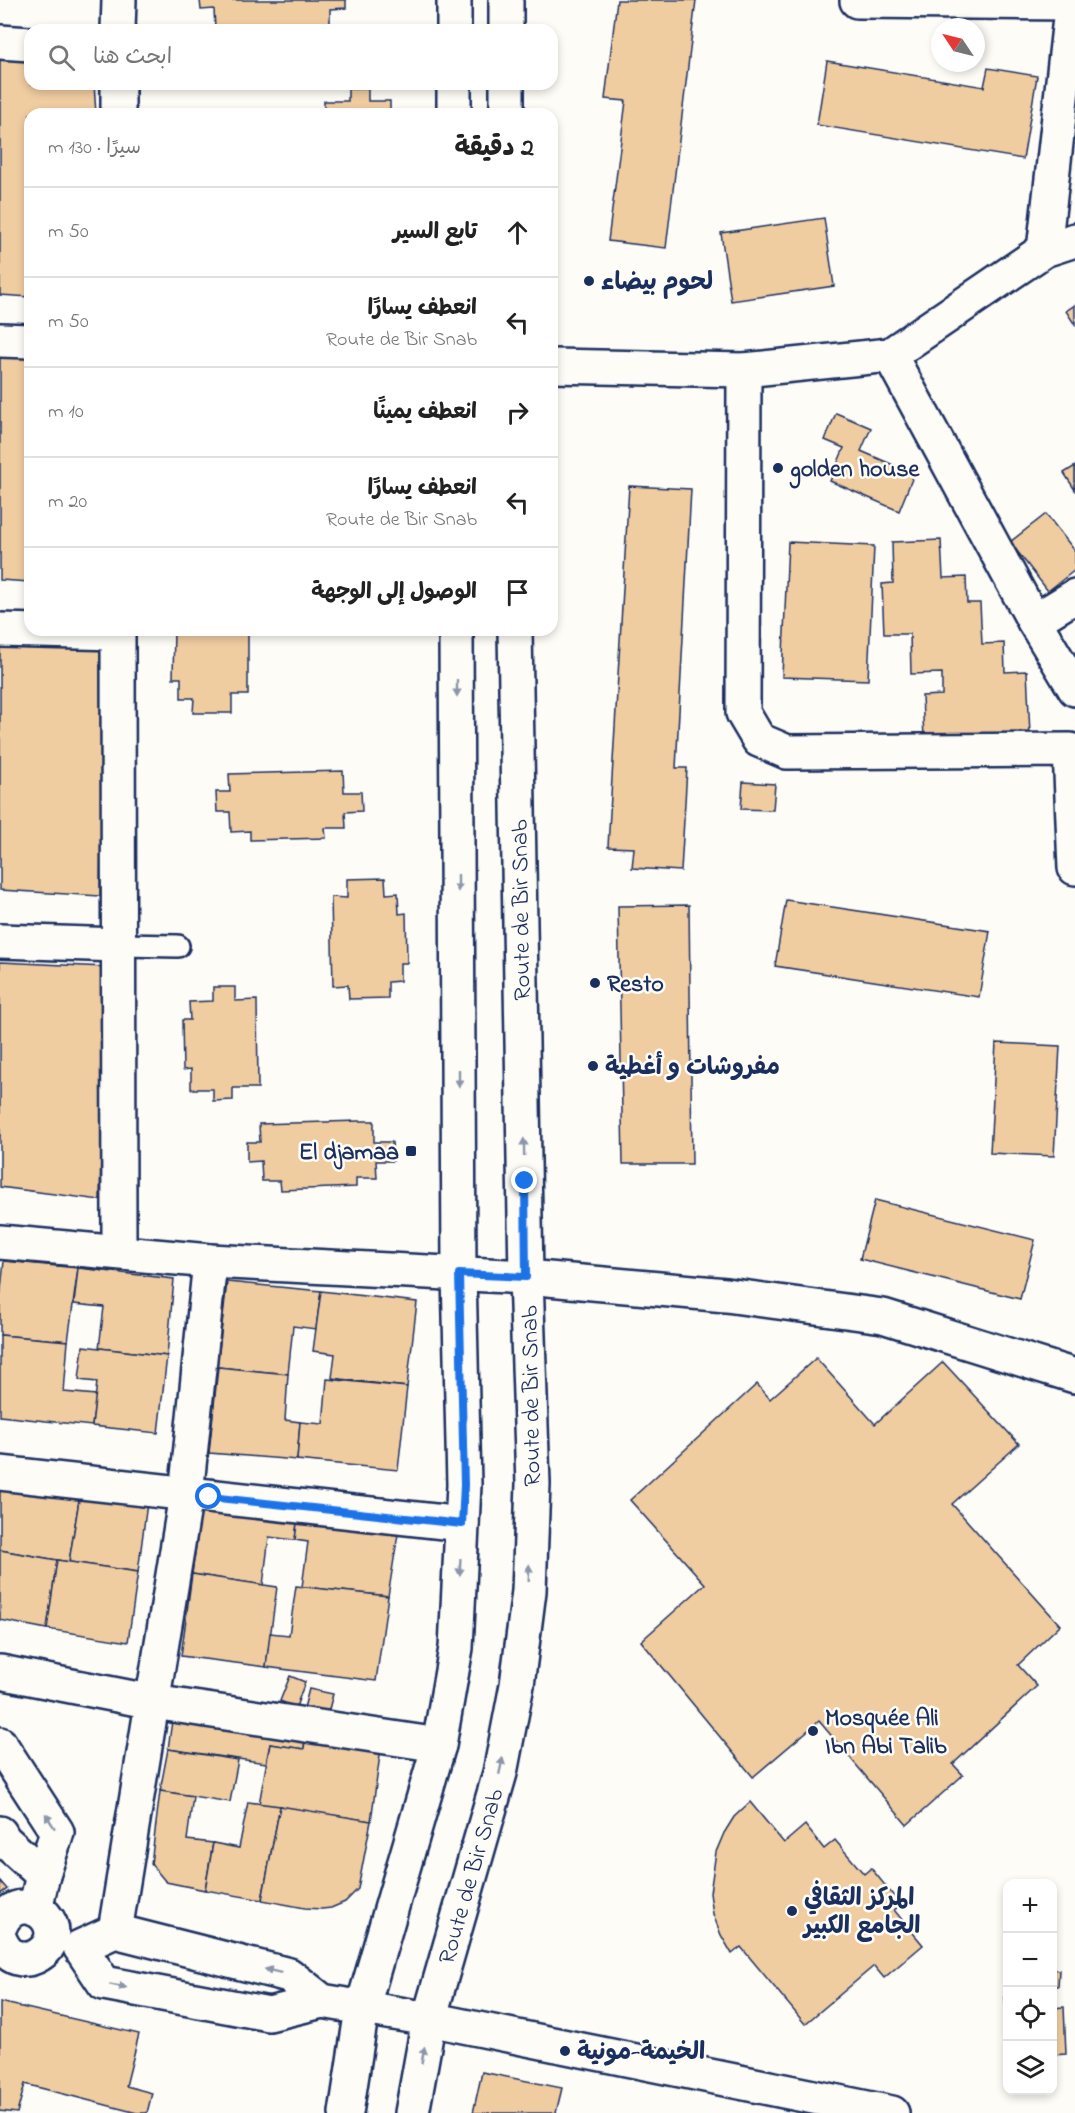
<!DOCTYPE html>
<html lang="ar">
<head>
<meta charset="utf-8">
<style>
  :root { --surface:#fff; --page:#f6f6f6; --text:#222; --muted:#767676; --line:#e0e0e0 }
  body { margin:0; font-family:"Indie Flower","Playpen Sans Arabic",sans-serif; background:var(--page); color:var(--text); direction:rtl }
  .controls { position:absolute; right:18px; bottom:18px; display:grid; overflow:hidden; border-radius:12px; box-shadow:0 3px 9px #0003 }
  .controls button { width:54px; height:54px; display:grid; place-items:center; padding:0; border:0; border-bottom:2px solid var(--line); background:var(--surface); color:var(--text); font:30px sans-serif }
  .compass { position:absolute; left:931px; top:18px; width:54px; height:54px; border-radius:50%; background:var(--surface); box-shadow:0 3px 9px #0003; rotate:305deg }
  .stop { position:absolute; width:18px; height:18px; margin:-14px; border:4px solid #1a73e8; border-radius:50%; background:#fff }
  .stop.end { background:#1a73e8; border-color:#fff; box-shadow:0 2px 6px #0008 }
  .list { margin:0; padding:0; list-style:none }
  h2 { display:flex; justify-content:space-between; align-items:center; height:78px; margin:0; padding:0 24px; font-size:26px }
  h2 small { font-size:20px; font-weight:400; color:var(--muted) }
  .list li { display:grid; grid-template-columns:39px 1fr auto; gap:18px; align-items:center; box-sizing:border-box; height:90px; padding:0 24px; border-top:2px solid var(--line) }
  .list b { display:block; font-size:22px; white-space:nowrap }
  .list p { margin:0; font-size:20px; white-space:nowrap; color:var(--muted) }
  .list em { font-size:20px; font-style:normal; color:var(--muted) }
  .icon { flex:none; width:33px; height:33px; fill:none; stroke:currentColor; stroke-width:2; stroke-linecap:round; stroke-linejoin:round }
  .map { position:relative; flex:none; width:1075px; height:2113px; overflow:hidden; direction:ltr }
  .search { position:absolute; background:var(--surface); box-shadow:0 3px 9px #0003; left:24px; top:24px; width:534px; height:66px; display:flex; align-items:center; gap:15px; box-sizing:border-box; padding:0 21px; border-radius:18px; color:var(--muted); font-size:22px }
  .panel { position:absolute; background:var(--surface); box-shadow:0 3px 9px #0003; left:24px; top:108px; width:534px; height:528px; border-radius:18px; direction:rtl }
  .map>svg:first-child { display:block }
  .building { fill:#f0cca1; stroke:#1b2f5e; stroke-width:1.5 }
  .lines { fill:none; stroke-linecap:round; stroke-linejoin:round }
  .service-casing { stroke:#1b2f5e; stroke-width:26 }
  .minor-casing { stroke:#1b2f5e; stroke-width:38 }
  .tertiary-casing { stroke:#1b2f5e; stroke-width:38 }
  .primary-casing { stroke:#1b2f5e; stroke-width:38 }
  .service { stroke:#fdfcf7; stroke-width:21 }
  .minor { stroke:#fdfcf7; stroke-width:33 }
  .tertiary { stroke:#fdfcf7; stroke-width:33 }
  .primary { stroke:#fdfcf7; stroke-width:33 }
  .oneway { fill:#8c96aa }
  .route { stroke:#1a73e8; stroke-width:8 }
  .poi-dot { fill:#1b2f5e; stroke:#fdfcf7; stroke-width:2 }
  .labels { text-anchor:middle; stroke-width:5; stroke-linejoin:round; paint-order:stroke }
  .poi-label { font-size:24px; font-weight:bold; fill:#1b2f5e; stroke:#fdfcf7; text-anchor:start }
  .street-label { font-size:24px; fill:#1b2f5e; stroke:#fdfcf7 }
</style>
</head>
<body>
<div class="map">
<svg width="1075" height="2113" viewBox="0 0 1075 2113">
  <rect width="100%" height="100%" fill="#fdfcf7"/>
  <filter id="ink" filterUnits="userSpaceOnUse"><feTurbulence type="fractalNoise" baseFrequency=".0167" numOctaves="2"/><feDisplacementMap in="SourceGraphic" scale="12" xChannelSelector="R" yChannelSelector="G"/><feConvolveMatrix kernelMatrix="1 2 1 2 8 2 1 2 1" color-interpolation-filters="sRGB"/></filter>
  <g filter="url(#ink)">
    <g class="building">
      <polygon points="200,0 346,0 346,8 330,9 330,25 309,25 309,30 234,30 234,28 215,29 214,9 201,10"/>
      <polygon points="617,0 696,0 666,248 608,241 626,101 605,99"/>
      <polygon points="0,49 30,51 30,84 94,84 96,114 30,114 30,297 0,295"/>
      <polygon points="827,61 984,87 988,68 1037,76 1023,159 817,125"/>
      <polygon points="348,89 368,89 368,101 390,101 390,114 324,114 324,101 348,101"/>
      <polygon points="824,218 834,286 731,301 721,233"/>
      <polygon points="1075,305 1075,325 1066,311"/>
      <polygon points="0,340 30,341 30,582 0,580"/>
      <polygon points="836,413 871,428 861,451 914,474 899,511 830,481 844,448 825,440"/>
      <polygon points="1075,466 1075,490 1064,473"/>
      <polygon points="629,486 691,489 676,768 687,768 681,871 632,868 634,848 608,847"/>
      <polygon points="1046,514 1075,551 1075,570 1048,591 1010,542"/>
      <polygon points="941,540 943,578 966,577 967,603 980,603 982,644 1004,643 1005,672 1027,671 1030,734 924,738 922,696 942,695 942,673 911,674 910,634 884,634 882,584 893,583 892,542"/>
      <polygon points="788,542 874,546 868,680 782,677"/>
      <polygon points="174,630 248,630 248,695 232,695 232,713 193,713 194,698 181,698 181,678 173,678"/>
      <polygon points="0,639 105,642 100,896 0,890"/>
      <polygon points="343,771 344,792 361,792 362,811 345,812 346,828 325,828 326,838 250,840 250,831 231,832 230,812 217,812 216,792 230,792 229,774"/>
      <polygon points="743,782 775,784 773,810 741,809"/>
      <polygon points="385,878 386,894 398,893 399,914 406,913 407,963 400,963 400,981 388,982 388,998 349,999 348,985 333,986 331,897 347,898 347,879"/>
      <polygon points="786,900 990,931 979,997 775,966"/>
      <polygon points="689,905 692,1164 623,1164 618,906"/>
      <polygon points="0,962 105,967 100,1200 0,1187"/>
      <polygon points="213,987 235,987 235,1001 257,1000 258,1088 233,1088 233,1100 213,1101 213,1089 191,1089 191,1069 183,1070 182,1020 190,1020 189,1002 213,1001"/>
      <polygon points="996,1043 1060,1046 1054,1156 990,1153"/>
      <polygon points="359,1121 374,1121 374,1142 392,1142 393,1161 376,1161 377,1178 356,1178 356,1187 281,1190 280,1181 262,1181 261,1161 247,1162 247,1142 260,1142 259,1124"/>
      <polygon points="875,1200 1035,1240 1020,1299 860,1259"/>
      <polygon points="4,1261 78,1268 68,1341 0,1335 0,1299"/>
      <polygon points="78,1268 174,1279 167,1356 99,1348 104,1307 74,1304"/>
      <polygon points="227,1282 321,1291 316,1329 293,1326 288,1374 217,1367"/>
      <polygon points="321,1291 417,1302 407,1387 332,1378 335,1354 313,1351"/>
      <polygon points="0,1335 68,1341 64,1392 96,1395 92,1426 0,1416"/>
      <polygon points="83,1346 167,1356 158,1433 92,1426 97,1382 79,1380"/>
      <polygon points="816,1358 875,1424 943,1362 1019,1444 952,1504 1060,1625 1018,1665 1037,1686 953,1764 963,1775 907,1825 819,1721 753,1777 641,1641 705,1584 630,1500 757,1384 770,1399"/>
      <polygon points="218,1367 288,1374 285,1420 300,1422 297,1460 209,1453"/>
      <polygon points="327,1379 407,1387 398,1470 297,1460 300,1422 323,1424"/>
      <polygon points="0,1482 80,1494 69,1562 0,1550"/>
      <polygon points="80,1494 147,1503 138,1572 69,1562"/>
      <polygon points="202,1503 298,1515 295,1540 269,1537 263,1585 192,1574"/>
      <polygon points="298,1515 399,1528 388,1596 302,1587 308,1542 295,1540"/>
      <polygon points="0,1550 57,1560 47,1629 0,1620"/>
      <polygon points="57,1560 138,1572 128,1642 47,1629"/>
      <polygon points="192,1574 277,1587 266,1667 181,1656"/>
      <polygon points="296,1586 388,1596 376,1681 266,1667 270,1633 289,1635"/>
      <polygon points="290,1676 305,1682 296,1707 280,1701"/>
      <polygon points="309,1689 333,1694 328,1713 304,1708"/>
      <polygon points="174,1707 306,1729 304,1749 270,1744 266,1763 168,1749"/>
      <polygon points="306,1729 382,1740 371,1821 259,1804 270,1744 304,1749"/>
      <polygon points="168,1749 238,1760 230,1802 160,1791"/>
      <polygon points="160,1791 193,1796 187,1840 213,1843 205,1890 166,1882 151,1864"/>
      <polygon points="248,1802 280,1806 262,1900 205,1890 213,1843 239,1848"/>
      <polygon points="750,1802 784,1843 805,1825 824,1849 835,1840 864,1874 871,1868 901,1905 894,1910 923,1945 884,1978 874,1966 805,2024 741,1947 732,1954 721,1935 713,1914 710,1893 716,1852 724,1833 734,1817"/>
      <polygon points="280,1806 371,1821 358,1889 345,1902 331,1908 322,1909 305,1908 262,1900"/>
      <polygon points="0,1881 7,1889 0,1894"/>
      <polygon points="1052,1969 1059,1970 1058,1986 1052,1986"/>
      <polygon points="1005,1996 1008,1996 1008,2040"/>
      <polygon points="0,2002 139,2034 126,2086 152,2093 147,2113 137,2113 25,2084 17,2113 0,2111"/>
      <polygon points="1064,2007 1066,2054 1052,2055 1052,2008"/>
      <polygon points="482,2072 562,2088 556,2113 473,2113"/>
    </g>
    <g class="lines">
      <g class="service-casing">
        <polyline id="service" points="119,945 178,946"/>
      </g>
      <g class="minor-casing">
        <g id="minor">
          <polyline points="857,1 1075,3"/>
          <polyline points="118,30 119,0"/>
          <polyline points="0,42 30,44"/>
          <polyline points="118,84 118,114"/>
          <polyline points="1044,250 1072,0"/>
          <polyline points="0,340 30,341"/>
          <polyline points="890,355 1034,621 1075,689"/>
          <polyline points="552,366 744,370 890,355 1044,250 1075,240"/>
          <polyline points="744,370 743,713 759,740 787,752 1070,750 1075,868"/>
          <polyline points="1034,621 1075,596"/>
          <polyline points="0,630 118,633"/>
          <polyline points="118,630 119,1252"/>
          <polyline points="0,941 119,945"/>
          <polyline points="0,1473 462,1524"/>
          <polyline points="0,1672 153,1702 439,1745"/>
          <polyline points="0,1744 57,1832 43,1875 35,1909"/>
          <polyline points="0,1833 4,1840 43,1875"/>
          <path d="M0,1926C4,1916 12,1907 24,1907C32,1907 39,1910 45,1916C71,1946 17,1982 0,1940"/>
          <polyline points="115,1931 186,1495 210,1261"/>
          <polyline points="322,2001 289,1975 115,1931 80,1947 104,1983 269,2014 322,2001 429,2019 892,2113"/>
        </g>
      </g>
      <g class="tertiary-casing">
        <polyline id="tertiary" points="0,1242 210,1261 526,1277 726,1295 883,1316 1075,1376"/>
      </g>
      <g class="primary-casing">
        <g id="primary">
          <polyline points="454,0 454,30"/>
          <polyline points="506,0 506,30"/>
          <polyline points="454,84 454,114"/>
          <polyline points="507,84 507,114"/>
          <polyline points="346,2113 362,2009 439,1745 456,1648 464,1485 459,1274 456,630"/>
          <polyline points="412,2113 429,2019 500,1773 517,1685 529,1591 533,1484 526,1277 515,630"/>
        </g>
      </g>
      <use href="#service" class="service"/>
      <use href="#minor" class="minor"/>
      <use href="#tertiary" class="tertiary"/>
      <use href="#primary" class="primary"/>
    </g>
    <defs><path id="oneway-solid" d="M-6-.8H1V-3.2L6.5 0L1 3.2V.8H-6Z" transform="scale(1.5)"/></defs>
    <g class="oneway">
      <use href="#oneway-solid" transform="translate(457 688) rotate(90)"/>
      <use href="#oneway-solid" transform="translate(458 883) rotate(90)"/>
      <use href="#oneway-solid" transform="translate(459 1078) rotate(90)"/>
      <use href="#oneway-solid" transform="translate(524 1147) rotate(-91)"/>
      <use href="#oneway-solid" transform="translate(460 1567) rotate(93)"/>
      <use href="#oneway-solid" transform="translate(529 1573) rotate(-88)"/>
      <use href="#oneway-solid" transform="translate(501 1766) rotate(-78)"/>
      <use href="#oneway-solid" transform="translate(50 1821) rotate(-123)"/>
      <use href="#oneway-solid" transform="translate(273 1971) rotate(-166)"/>
      <use href="#oneway-solid" transform="translate(118 1986) rotate(10)"/>
      <use href="#oneway-solid" transform="translate(423 2055) rotate(-80)"/>
    </g>
  </g>
  <g class="lines" filter="url(#ink)">
    <polyline class="route" points="209,1497 462,1524 464,1485 459,1274 526,1277 525,1181"/>
  </g>
  <g class="poi-dot">
    <circle cx="589" cy="281" r="6"/>
    <circle cx="778" cy="468" r="6"/>
    <circle cx="595" cy="983" r="6"/>
    <circle cx="593" cy="1066" r="6"/>
    <rect x="405" y="1145" width="12" height="12" rx="3"/>
    <circle cx="813" cy="1731" r="6"/>
    <circle cx="792" cy="1911" r="6"/>
    <circle cx="565" cy="2051" r="6"/>
  </g>
  <g class="labels">
    <g class="poi-label">
      <text x="601" y="289">لحوم بيضاء</text>
      <text x="790" y="476">golden house</text>
      <text x="607" y="991">Resto</text>
      <text x="605" y="1074">مفروشات و أغطية</text>
      <text x="399" y="1159" text-anchor="end">El djamaa</text>
      <text x="825" y="1725">Mosquée Ali<tspan x="825" dy="28">Ibn Abi Talib</tspan></text>
      <text x="804" y="1905">المركز الثقافي<tspan x="804" dy="28">الجامع الكبير</tspan></text>
      <text x="577" y="2059">الخيمة-مونية</text>
    </g>
    <g class="street-label">
      <text transform="translate(520 910) rotate(-91)" y="8">Route de Bir Snab</text>
      <text transform="translate(530 1396) rotate(-91)" y="8">Route de Bir Snab</text>
      <text transform="translate(470 1876) rotate(-74)" y="8">Route de Bir Snab</text>
    </g>
  </g>
</svg>
<div class="controls">
<button>+</button>
<button>−</button>
<button><svg class="icon" aria-label="locate" viewBox="0 0 24 24"><circle cx="12" cy="12" r="6"/><path d="M12 2v4M12 18v4M2 12h4M18 12h4"/></svg></button>
<button><svg class="icon" aria-label="layers" viewBox="0 0 24 24"><path d="M12 4l9 5-9 5-9-5zM3 14l9 5 9-5"/></svg></button>
</div>
<svg class="compass" viewBox="-18 -18 36 36"><path d="M0-13l5 13h-10z" fill="#e53935"/><path d="M0 13l5-13h-10z" fill="#767676"/></svg>
<div class="stop" style="left:209px;top:1497px"></div>
<div class="stop end" style="left:525px;top:1181px"></div>
<div class="search"><svg class="icon" aria-label="search" viewBox="0 0 24 24"><circle cx="10" cy="10" r="6"/><path d="M15 15l6 6"/></svg>ابحث هنا</div>
<section class="panel">
<h2>2 دقيقة<small>سيرًا · 130 m</small></h2>
<ul class="list">
<li><svg class="icon" aria-label="ahead" viewBox="0 0 24 24"><path d="M12 20V5M6 11l6-6 6 6"/></svg><div><b>تابع السير</b></div><em>50 m</em></li>
<li><svg class="icon" aria-label="left" viewBox="0 0 24 24"><path d="M17 20v-9H6M10 6l-5 5 5 5"/></svg><div><b>انعطف يسارًا</b><p>Route de Bir Snab</p></div><em>50 m</em></li>
<li><svg class="icon" aria-label="right" viewBox="0 0 24 24"><path d="M7 20v-9h11M14 6l5 5-5 5"/></svg><div><b>انعطف يمينًا</b></div><em>10 m</em></li>
<li><svg class="icon" aria-label="left" viewBox="0 0 24 24"><path d="M17 20v-9H6M10 6l-5 5 5 5"/></svg><div><b>انعطف يسارًا</b><p>Route de Bir Snab</p></div><em>20 m</em></li>
<li><svg class="icon" aria-label="arrive" viewBox="0 0 24 24"><path d="M6 21V4h12l-3 4 3 4H6"/></svg><div><b>الوصول إلى الوجهة</b></div></li>
</ul>
</section>
</div>
</body>
</html>
